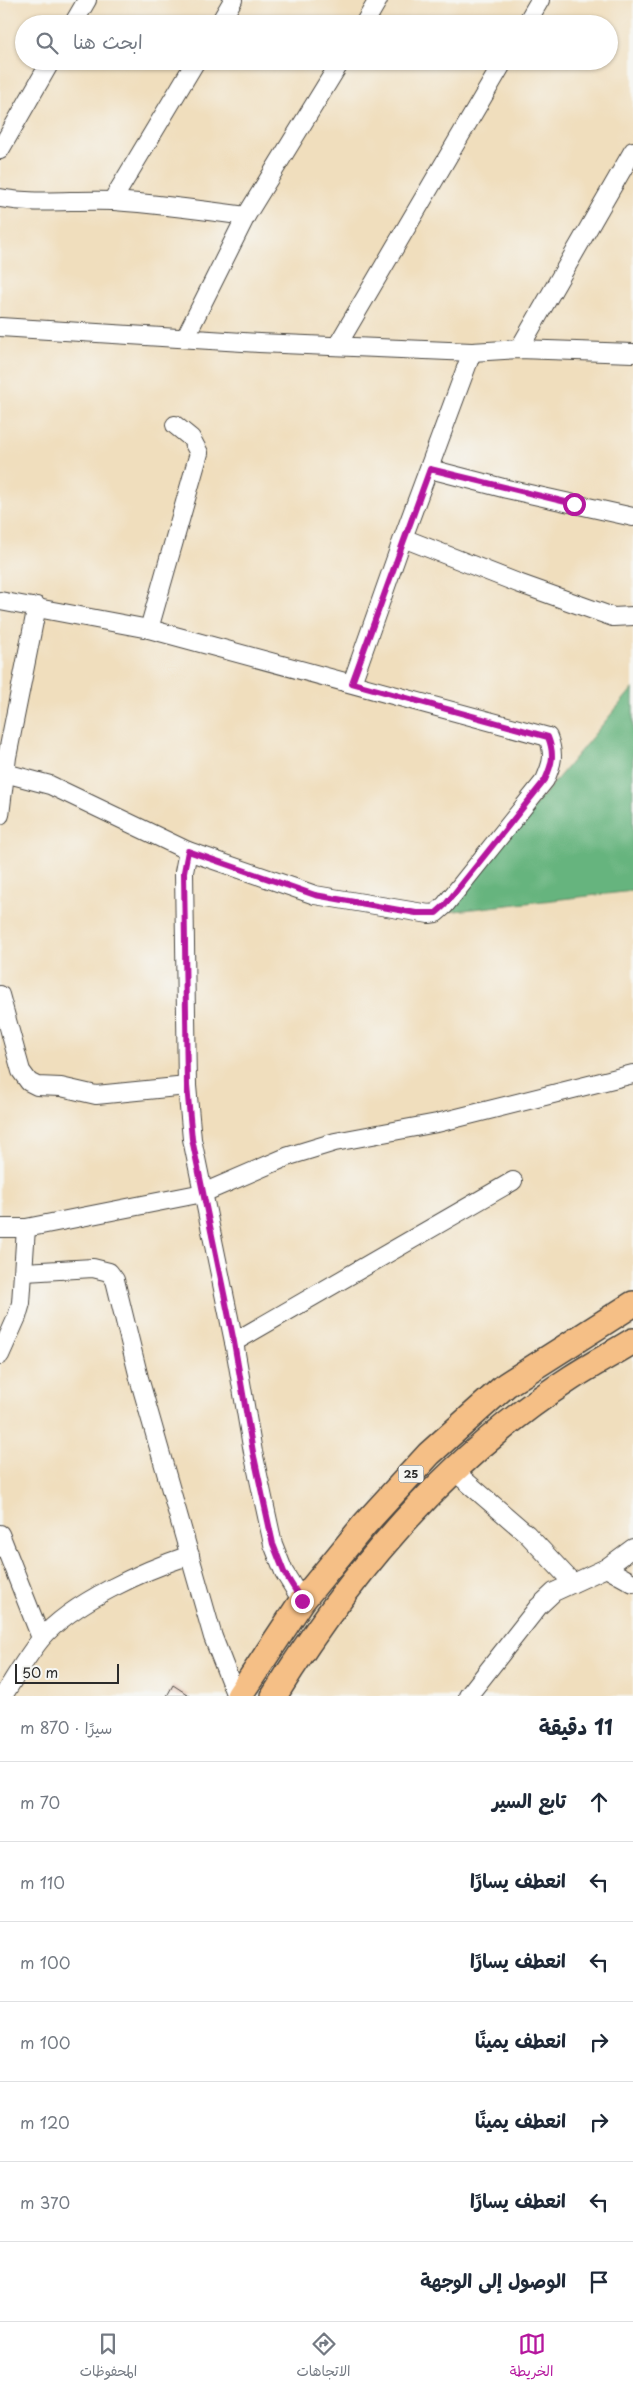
<!DOCTYPE html>
<html lang="ar">
<head>
<meta charset="utf-8">
<style>
  :root { --surface:#fff; --page:#f6f6f7; --text:#1f2937; --muted:#747a83; --line:#e0e1e3; --accent:#b5179e }
  body { margin:0; font-family:"Playpen Sans","Playpen Sans Arabic",sans-serif; background:var(--page); color:var(--text); direction:rtl }
  .scale { position:absolute; left:15px; bottom:12px; width:104px; box-sizing:border-box; padding-left:5px; border:2px solid #2b2b2b; border-top:0; font-size:14px; line-height:18px; white-space:nowrap; color:#2b2b2b; -webkit-text-stroke:4px #f6f6f2; paint-order:stroke }
  .stop { position:absolute; width:15px; height:15px; margin:-11px; border:4px solid #b5179e; border-radius:50%; background:#fff }
  .stop.end { background:#b5179e; border-color:#fff; box-shadow:0 1px 5px #0008 }
  .list { margin:0; padding:0; list-style:none }
  h2 { display:flex; justify-content:space-between; align-items:center; height:65px; margin:0; padding:0 20px; font-size:21px }
  h2 small { font-size:16px; font-weight:400; color:var(--muted) }
  .list li { display:grid; grid-template-columns:32px 1fr auto; gap:15px; align-items:center; box-sizing:border-box; height:80px; padding:0 20px; border-top:1px solid var(--line) }
  .list b { display:block; font-size:19px; white-space:nowrap }
  .list em { font-size:16px; font-style:normal; color:var(--muted) }
  .icon { flex:none; width:28px; height:28px; fill:none; stroke:currentColor; stroke-width:2; stroke-linecap:round; stroke-linejoin:round }
  .map { position:relative; flex:none; width:633px; height:1696px; overflow:hidden; direction:ltr }
  .search { position:absolute; background:var(--surface); box-shadow:0 1px 4px #0004; left:15px; right:15px; top:15px; height:55px; display:flex; align-items:center; gap:12px; box-sizing:border-box; padding:0 18px; border-radius:28px; color:var(--muted); font-size:19px }
  .sheet { height:625px; background:var(--surface) }
  nav { display:flex; justify-content:space-around; align-items:center; box-sizing:border-box; height:70px; border-top:1px solid var(--line); background:var(--surface); font-size:14px; color:var(--muted) }
  nav a { display:grid; justify-items:center; gap:2px }
  nav .on { color:var(--accent) }
  .map>svg:first-child { display:block }
  .forest { fill:#66b47e; stroke:#487054 }
  .building { fill:#daa489 }
  .lines { fill:none; stroke-linecap:round; stroke-linejoin:round }
  .minor-casing { stroke:#494641; stroke-width:20 }
  .highway-casing { stroke:#494641; stroke-width:28 }
  .minor { stroke:#fff; stroke-width:18 }
  .highway { stroke:#f5bf86; stroke-width:25 }
  .route { stroke:#b5179e; stroke-width:6 }
  .labels { text-anchor:middle; stroke-width:4; stroke-linejoin:round; paint-order:stroke }
  .shield { fill:#f6f6f2; stroke:#686867; stroke-width:1 }
  .shield-label { font-size:11px; font-weight:bold; fill:#2b2b2b }
</style>
</head>
<body>
<div class="map">
<svg width="633" height="1696" viewBox="0 0 633 1696">
  <rect width="100%" height="100%" fill="#f6f6f2"/>
  <filter id="ink" filterUnits="userSpaceOnUse"><feTurbulence type="fractalNoise" baseFrequency=".02" numOctaves="2"/><feDisplacementMap in="SourceGraphic" scale="10" xChannelSelector="R" yChannelSelector="G"/><feConvolveMatrix kernelMatrix="1 2 1 2 8 2 1 2 1" color-interpolation-filters="sRGB"/></filter>
  <filter id="wash" filterUnits="userSpaceOnUse"><feTurbulence type="fractalNoise" baseFrequency=".0096" numOctaves="4" result="noise"/><feDisplacementMap in="SourceGraphic" scale="20" xChannelSelector="R" yChannelSelector="G"/><feGaussianBlur stdDeviation="1.12" result="paint"/><feColorMatrix in="noise" values="0 0 0 0 0 0 0 0 0 0 0 0 0 0 0 0 0 1.4 0 .05"/><feComposite in="paint" operator="in"/></filter>
  <g filter="url(#wash)">
    <rect width="100%" height="100%" fill="#f0debd"/>
    <polygon class="forest" points="633,688 633,891 446,912"/>
    <g id="blocks">
      <polygon class="building" points="173,1685 190,1696 167,1696"/>
    </g>
  </g>
  <g filter="url(#ink)">
    <use href="#blocks" fill-opacity="0" stroke="#494641" stroke-width="1"/>
    <g class="lines">
      <g class="minor-casing">
        <g id="minor">
          <polyline points="73,24 87,0"/>
          <polyline points="219,24 233,0"/>
          <polyline points="364,24 378,0"/>
          <polyline points="526,24 540,0"/>
          <polyline points="0,150 51,61"/>
          <path d="M0,198C38,205 76,199 114,201C158,204 202,210 246,216"/>
          <polyline points="112,201 196,61"/>
          <polyline points="0,327 259,343 472,352 519,349 633,353"/>
          <polyline points="185,338 246,216 341,61"/>
          <polyline points="337,346 504,61"/>
          <polyline points="519,349 633,151"/>
          <polyline points="430,469 507,489 633,517"/>
          <polyline points="403,538 518,583 613,617 633,616"/>
          <path d="M0,601L149,629L548,737C555,755 552,764 545,780L445,905L436,913L429,914L315,895L188,851L50,785L5,773"/>
          <polyline points="149,629 199,453 191,438 175,425"/>
          <polyline points="352,683 403,538 472,352"/>
          <polyline points="0,815 7,757 37,606"/>
          <polyline points="188,851 184,872 187,1086 192,1139 234,1342 253,1452 273,1544 284,1572 302,1601"/>
          <polyline points="0,995 21,1071 29,1082 37,1086 61,1087 96,1095 187,1086"/>
          <polyline points="0,1228 26,1228 203,1193 289,1156 335,1142 437,1123 633,1074"/>
          <polyline points="25,1272 93,1268 109,1272 115,1280 139,1378 213,1637 236,1696"/>
          <polyline points="234,1342 513,1181"/>
          <polyline points="0,1355 17,1317 21,1303 26,1228"/>
          <polyline points="454,1471 527,1534 573,1583"/>
          <polyline points="0,1534 41,1638"/>
          <polyline points="606,1568 633,1583"/>
          <path d="M3,1696C15,1677 27,1656 41,1639C72,1602 145,1570 190,1555"/>
          <polyline points="468,1696 538,1607 554,1592 606,1568 633,1548"/>
        </g>
      </g>
      <g class="highway-casing">
        <g id="highway">
          <polyline points="239,1696 302,1601 364,1525 429,1454 506,1385 633,1304"/>
          <path d="M274,1696C351,1572 447,1458 571,1378C591,1365 612,1354 633,1341"/>
        </g>
      </g>
      <use href="#minor" class="minor"/>
      <use href="#highway" class="highway"/>
    </g>
  </g>
  <g class="lines" filter="url(#ink)">
    <path class="route" d="M302,1601L284,1572L273,1544L253,1452L234,1342L192,1139L187,1086L184,872L188,851L315,895L416,913H436L445,905L545,780C552,764 555,755 548,737L352,683L430,469L574,504"/>
  </g>
  <g class="labels">
    <rect class="shield" x="398.5" y="1465.5" width="25" height="17" rx="4"/>
    <g class="shield-label">
      <text x="411" y="1478">25</text>
    </g>
  </g>
</svg>
<div class="scale">50 m</div>
<div class="stop" style="left:574px;top:504px"></div>
<div class="stop end" style="left:302px;top:1601px"></div>
<div class="search"><svg class="icon" aria-label="search" viewBox="0 0 24 24"><circle cx="10" cy="10" r="6"/><path d="M15 15l6 6"/></svg>ابحث هنا</div>
</div>
<section class="sheet">
<h2>11 دقيقة<small>سيرًا · 870 m</small></h2>
<ul class="list">
<li><svg class="icon" aria-label="ahead" viewBox="0 0 24 24"><path d="M12 20V5M6 11l6-6 6 6"/></svg><div><b>تابع السير</b></div><em>70 m</em></li>
<li><svg class="icon" aria-label="left" viewBox="0 0 24 24"><path d="M17 20v-9H6M10 6l-5 5 5 5"/></svg><div><b>انعطف يسارًا</b></div><em>110 m</em></li>
<li><svg class="icon" aria-label="left" viewBox="0 0 24 24"><path d="M17 20v-9H6M10 6l-5 5 5 5"/></svg><div><b>انعطف يسارًا</b></div><em>100 m</em></li>
<li><svg class="icon" aria-label="right" viewBox="0 0 24 24"><path d="M7 20v-9h11M14 6l5 5-5 5"/></svg><div><b>انعطف يمينًا</b></div><em>100 m</em></li>
<li><svg class="icon" aria-label="right" viewBox="0 0 24 24"><path d="M7 20v-9h11M14 6l5 5-5 5"/></svg><div><b>انعطف يمينًا</b></div><em>120 m</em></li>
<li><svg class="icon" aria-label="left" viewBox="0 0 24 24"><path d="M17 20v-9H6M10 6l-5 5 5 5"/></svg><div><b>انعطف يسارًا</b></div><em>370 m</em></li>
<li><svg class="icon" aria-label="arrive" viewBox="0 0 24 24"><path d="M6 21V4h12l-3 4 3 4H6"/></svg><div><b>الوصول إلى الوجهة</b></div></li>
</ul>
</section>
<nav>
<a class="on"><svg class="icon" aria-label="map" viewBox="0 0 24 24"><path d="M3 6l6-2 6 2 6-2v14l-6 2-6-2-6 2zM9 4v14M15 6v14"/></svg>الخريطة</a>
<a><svg class="icon" aria-label="directions" viewBox="0 0 24 24"><path d="M12 3l9 9-9 9-9-9zM9 14v-3h6M13 9l2 2-2 2"/></svg>الاتجاهات</a>
<a><svg class="icon" aria-label="saved" viewBox="0 0 24 24"><path d="M7 4h10v16l-5-4-5 4z"/></svg>المحفوظات</a>
</nav>
</body>
</html>
